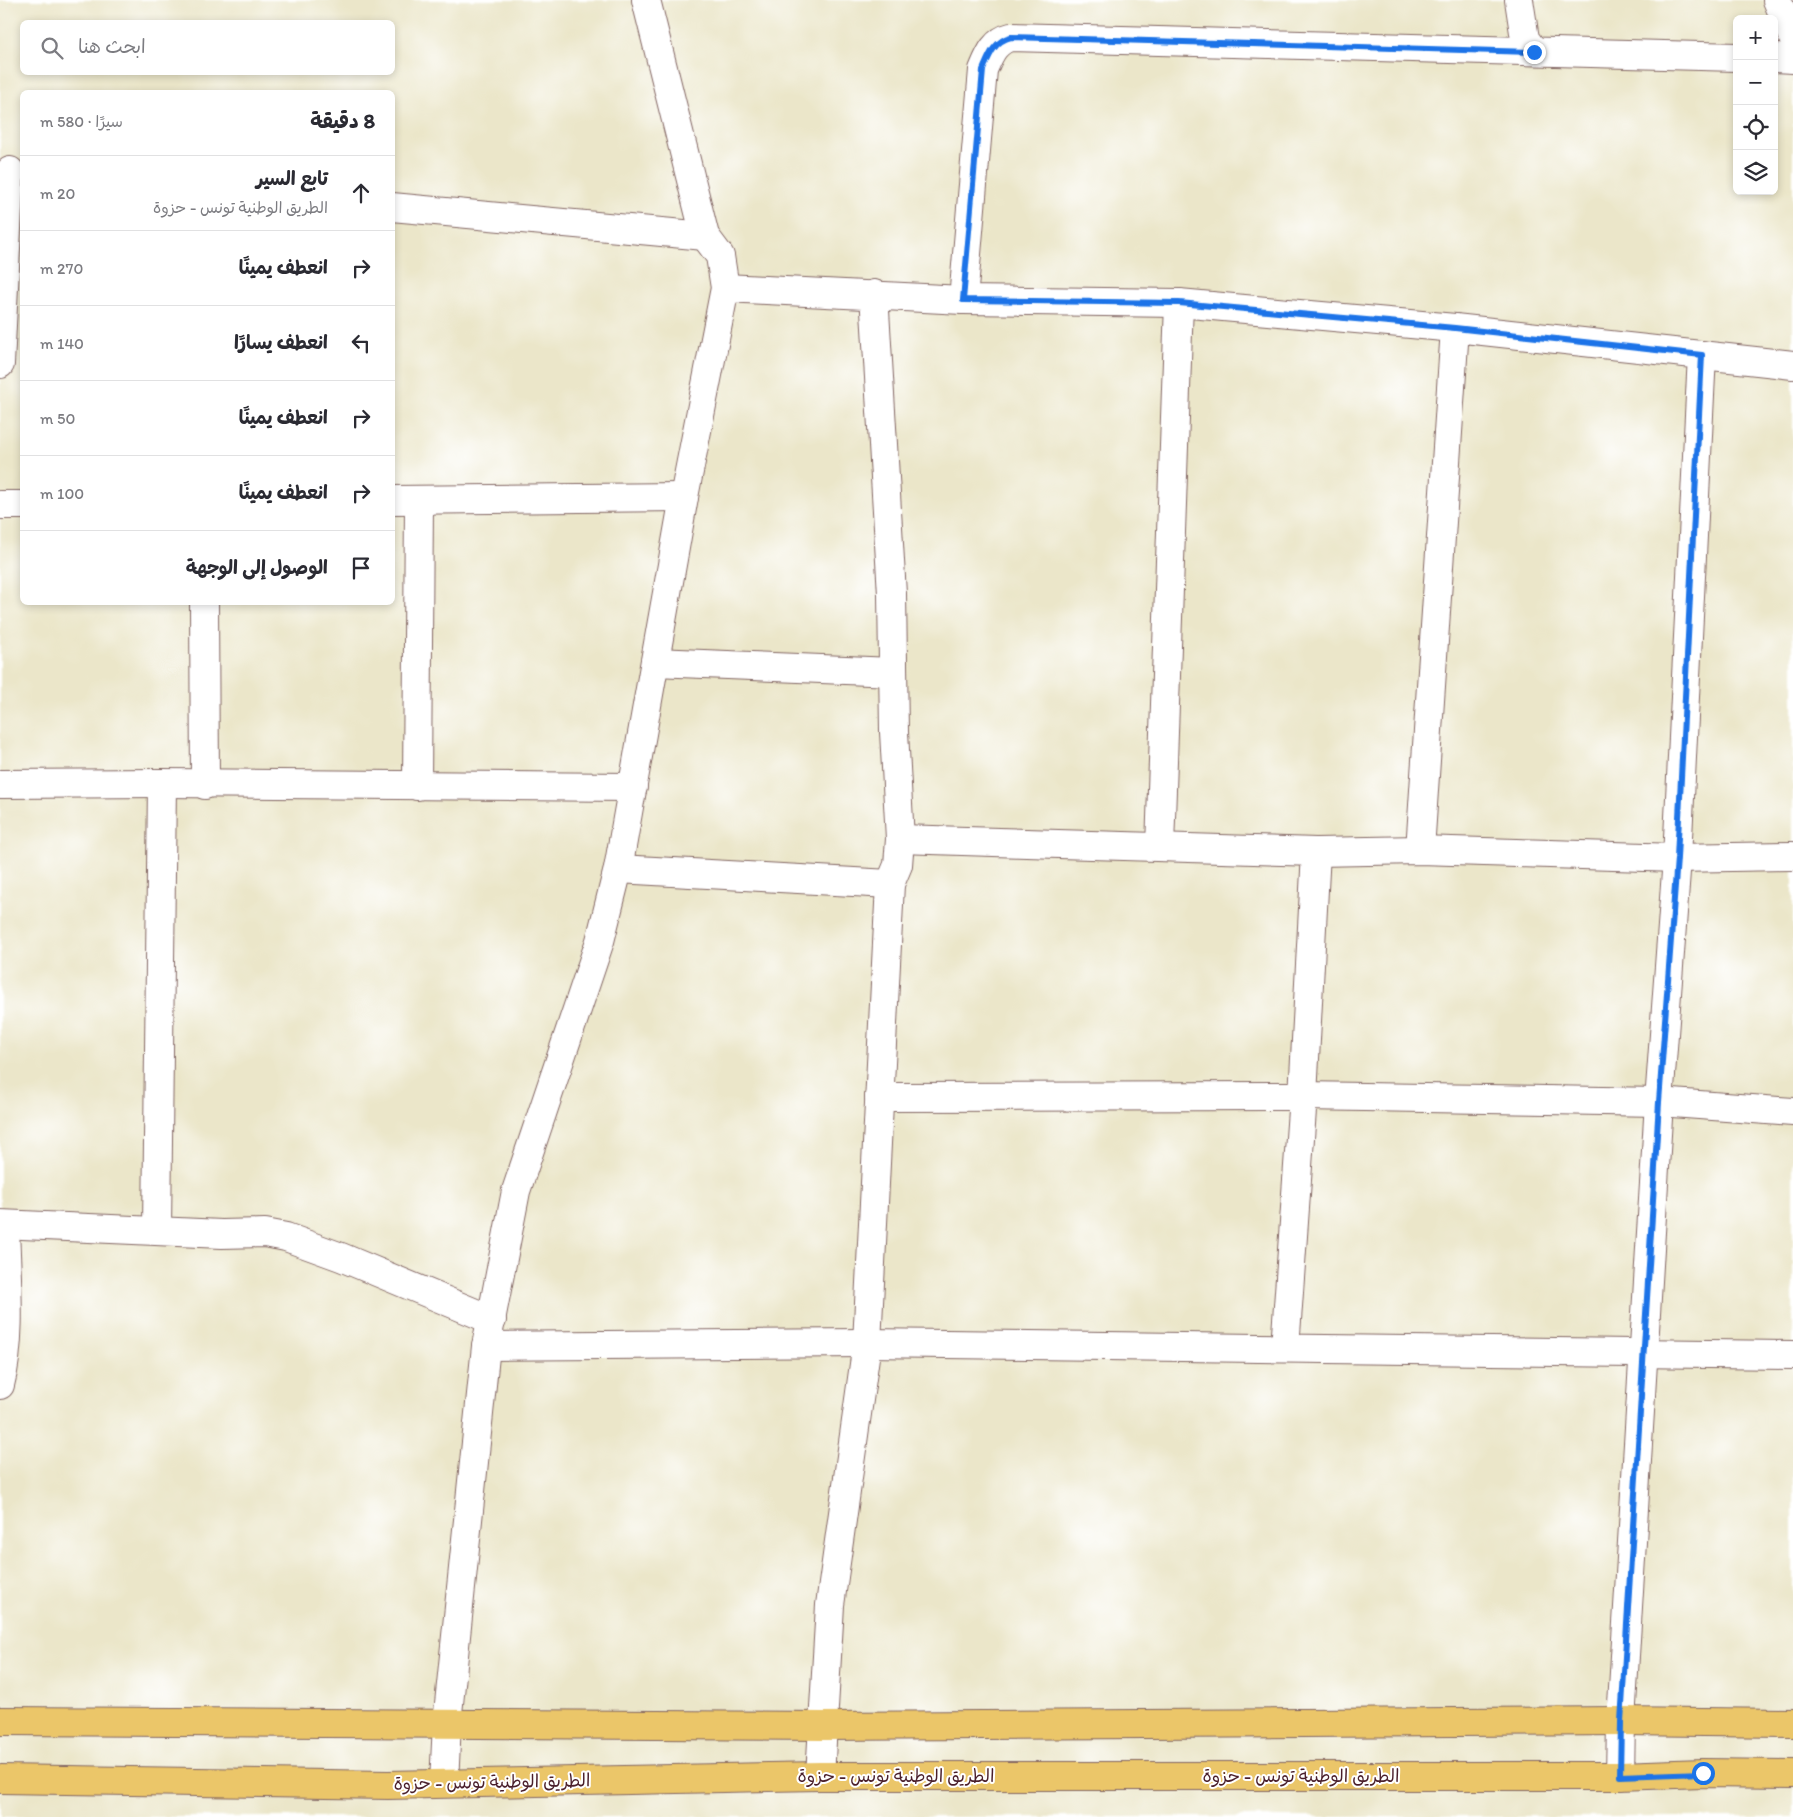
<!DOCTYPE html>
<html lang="ar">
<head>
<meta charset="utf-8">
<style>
  :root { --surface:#fff; --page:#f7f7f7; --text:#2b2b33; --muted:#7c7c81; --line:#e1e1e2 }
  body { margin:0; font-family:Itim,"Playpen Sans Arabic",sans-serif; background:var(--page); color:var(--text); direction:rtl }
  .controls { position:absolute; right:15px; top:15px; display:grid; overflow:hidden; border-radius:8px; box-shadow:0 2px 8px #0003 }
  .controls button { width:45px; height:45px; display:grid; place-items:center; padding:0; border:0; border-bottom:1px solid var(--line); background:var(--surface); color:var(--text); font:25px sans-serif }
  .stop { position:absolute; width:15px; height:15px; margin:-11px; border:4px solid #1a73e8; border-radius:50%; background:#fff }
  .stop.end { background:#1a73e8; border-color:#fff; box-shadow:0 1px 5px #0008 }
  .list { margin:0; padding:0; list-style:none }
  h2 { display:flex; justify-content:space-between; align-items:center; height:65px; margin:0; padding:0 20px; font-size:21px }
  h2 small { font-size:16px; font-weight:400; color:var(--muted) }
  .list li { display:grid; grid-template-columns:32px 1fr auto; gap:15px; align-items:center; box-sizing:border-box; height:75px; padding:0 20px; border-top:1px solid var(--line) }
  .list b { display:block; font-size:19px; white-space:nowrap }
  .list p { margin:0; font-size:16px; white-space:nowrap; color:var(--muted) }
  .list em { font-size:16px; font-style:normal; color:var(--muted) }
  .icon { flex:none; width:28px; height:28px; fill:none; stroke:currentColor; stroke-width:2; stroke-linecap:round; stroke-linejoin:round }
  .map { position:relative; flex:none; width:1793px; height:1817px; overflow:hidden; direction:ltr }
  .search { position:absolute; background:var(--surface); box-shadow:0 2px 8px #0003; left:20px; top:20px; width:375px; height:55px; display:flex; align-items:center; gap:12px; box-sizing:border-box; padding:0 18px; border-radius:8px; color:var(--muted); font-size:19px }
  .panel { position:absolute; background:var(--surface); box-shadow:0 2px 8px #0003; left:20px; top:90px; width:375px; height:515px; border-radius:8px; direction:rtl }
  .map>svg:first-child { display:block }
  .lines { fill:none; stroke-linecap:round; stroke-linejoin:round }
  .minor-casing { stroke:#826562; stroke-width:30 }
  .major-casing { stroke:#826562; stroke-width:30 }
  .minor { stroke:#fff; stroke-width:28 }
  .major { stroke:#ebc669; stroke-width:28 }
  .route { stroke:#1a73e8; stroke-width:6 }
  .labels { text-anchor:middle; stroke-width:4; stroke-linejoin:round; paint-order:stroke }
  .street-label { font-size:18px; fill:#4a1f2b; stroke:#fff }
</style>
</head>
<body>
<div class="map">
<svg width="1793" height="1817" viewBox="0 0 1793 1817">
  <rect width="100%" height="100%" fill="#fff"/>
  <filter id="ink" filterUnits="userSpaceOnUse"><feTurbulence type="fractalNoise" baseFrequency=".02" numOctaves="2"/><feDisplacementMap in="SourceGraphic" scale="10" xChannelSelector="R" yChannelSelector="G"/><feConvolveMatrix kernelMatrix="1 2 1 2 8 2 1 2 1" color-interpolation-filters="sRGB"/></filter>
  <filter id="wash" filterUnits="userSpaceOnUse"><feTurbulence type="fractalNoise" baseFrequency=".0096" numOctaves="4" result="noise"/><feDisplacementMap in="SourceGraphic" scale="20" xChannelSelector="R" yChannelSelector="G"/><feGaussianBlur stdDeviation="1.12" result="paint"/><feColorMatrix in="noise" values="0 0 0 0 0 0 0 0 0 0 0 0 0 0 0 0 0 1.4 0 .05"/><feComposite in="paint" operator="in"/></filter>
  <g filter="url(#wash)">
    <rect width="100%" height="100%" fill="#ebe6c9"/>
  </g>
  <g filter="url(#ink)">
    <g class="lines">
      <g class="minor-casing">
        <g id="minor">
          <polyline points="1519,0 1525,39 1534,51"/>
          <polyline points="1777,0 1793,38"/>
          <polyline points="1774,58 1793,59"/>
          <polyline points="392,207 705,236"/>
          <polyline points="725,288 963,300 1179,303 1455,328 1793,365"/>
          <path d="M963,300L983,70C989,56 994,41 1011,37L1737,57"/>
          <polyline points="0,364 10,171"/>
          <polyline points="392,500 684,497"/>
          <polyline points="0,505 22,505"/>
          <polyline points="204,602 205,785"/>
          <polyline points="655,662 893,672"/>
          <polyline points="0,784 162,783 633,787"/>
          <polyline points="417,786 419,500"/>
          <polyline points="900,839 1316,852 1420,850 1677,858 1793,856"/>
          <polyline points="1160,847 1179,303"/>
          <polyline points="1420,850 1455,328"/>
          <polyline points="618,869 890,884"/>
          <polyline points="879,1097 1303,1096 1659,1102 1793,1112"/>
          <polyline points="0,1224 222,1234 265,1233 286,1237 341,1257 492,1320"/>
          <polyline points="157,1230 162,783"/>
          <polyline points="486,1346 867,1343 1793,1355"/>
          <polyline points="1285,1348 1303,1096 1316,852"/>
          <path d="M0,1385C13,1336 6,1275 5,1225"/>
          <polyline points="820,1776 830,1605 867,1343 890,884 898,865 900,839 894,732 892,594 874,294"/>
          <polyline points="1620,1776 1621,1721 1659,1102 1677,858 1702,355"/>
          <polyline points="444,1783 447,1723 486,1346 516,1191 600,941 618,869 684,497 725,288 720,256 705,236 646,0"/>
        </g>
      </g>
      <g class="major-casing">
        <g id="major">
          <polyline points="0,1721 822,1726 1621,1721 1793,1723"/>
          <polyline points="0,1779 388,1785 820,1776 1620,1776 1703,1773 1793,1774"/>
        </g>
      </g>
      <use href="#minor" class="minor"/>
      <use href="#major" class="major"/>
    </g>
  </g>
  <g class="lines" filter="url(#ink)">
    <path class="route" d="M1534,52L1011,37C994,41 989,56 983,70L963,300L1179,303L1455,328L1702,355L1677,858L1659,1102L1621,1722L1620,1776L1703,1773"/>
  </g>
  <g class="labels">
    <g class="street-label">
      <text x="896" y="1782">الطريق الوطنية تونس - حزوة</text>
      <text x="1301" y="1782">الطريق الوطنية تونس - حزوة</text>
      <text transform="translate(492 1782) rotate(-1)" y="6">الطريق الوطنية تونس - حزوة</text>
    </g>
  </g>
</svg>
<div class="controls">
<button>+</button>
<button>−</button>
<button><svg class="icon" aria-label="locate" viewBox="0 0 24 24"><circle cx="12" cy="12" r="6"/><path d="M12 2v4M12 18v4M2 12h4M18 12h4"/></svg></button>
<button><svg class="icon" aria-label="layers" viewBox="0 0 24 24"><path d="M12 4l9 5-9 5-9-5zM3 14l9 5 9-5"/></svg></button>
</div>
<div class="stop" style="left:1703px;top:1773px"></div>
<div class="stop end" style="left:1534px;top:52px"></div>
<div class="search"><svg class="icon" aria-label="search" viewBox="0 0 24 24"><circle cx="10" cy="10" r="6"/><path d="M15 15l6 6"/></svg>ابحث هنا</div>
<section class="panel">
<h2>8 دقيقة<small>سيرًا · 580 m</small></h2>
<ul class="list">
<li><svg class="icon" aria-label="ahead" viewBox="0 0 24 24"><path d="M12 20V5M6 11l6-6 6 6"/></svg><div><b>تابع السير</b><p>الطريق الوطنية تونس - حزوة</p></div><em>20 m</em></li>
<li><svg class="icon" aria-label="right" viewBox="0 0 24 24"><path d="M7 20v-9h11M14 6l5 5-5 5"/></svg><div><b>انعطف يمينًا</b></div><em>270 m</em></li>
<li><svg class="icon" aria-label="left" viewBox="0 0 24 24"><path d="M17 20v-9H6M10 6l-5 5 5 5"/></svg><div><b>انعطف يسارًا</b></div><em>140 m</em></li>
<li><svg class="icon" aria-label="right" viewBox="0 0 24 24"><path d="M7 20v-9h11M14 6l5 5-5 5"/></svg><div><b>انعطف يمينًا</b></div><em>50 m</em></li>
<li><svg class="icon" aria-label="right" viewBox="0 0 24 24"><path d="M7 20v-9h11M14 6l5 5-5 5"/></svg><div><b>انعطف يمينًا</b></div><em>100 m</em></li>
<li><svg class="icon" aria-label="arrive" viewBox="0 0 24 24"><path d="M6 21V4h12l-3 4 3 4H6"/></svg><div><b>الوصول إلى الوجهة</b></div></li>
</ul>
</section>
</div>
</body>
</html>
